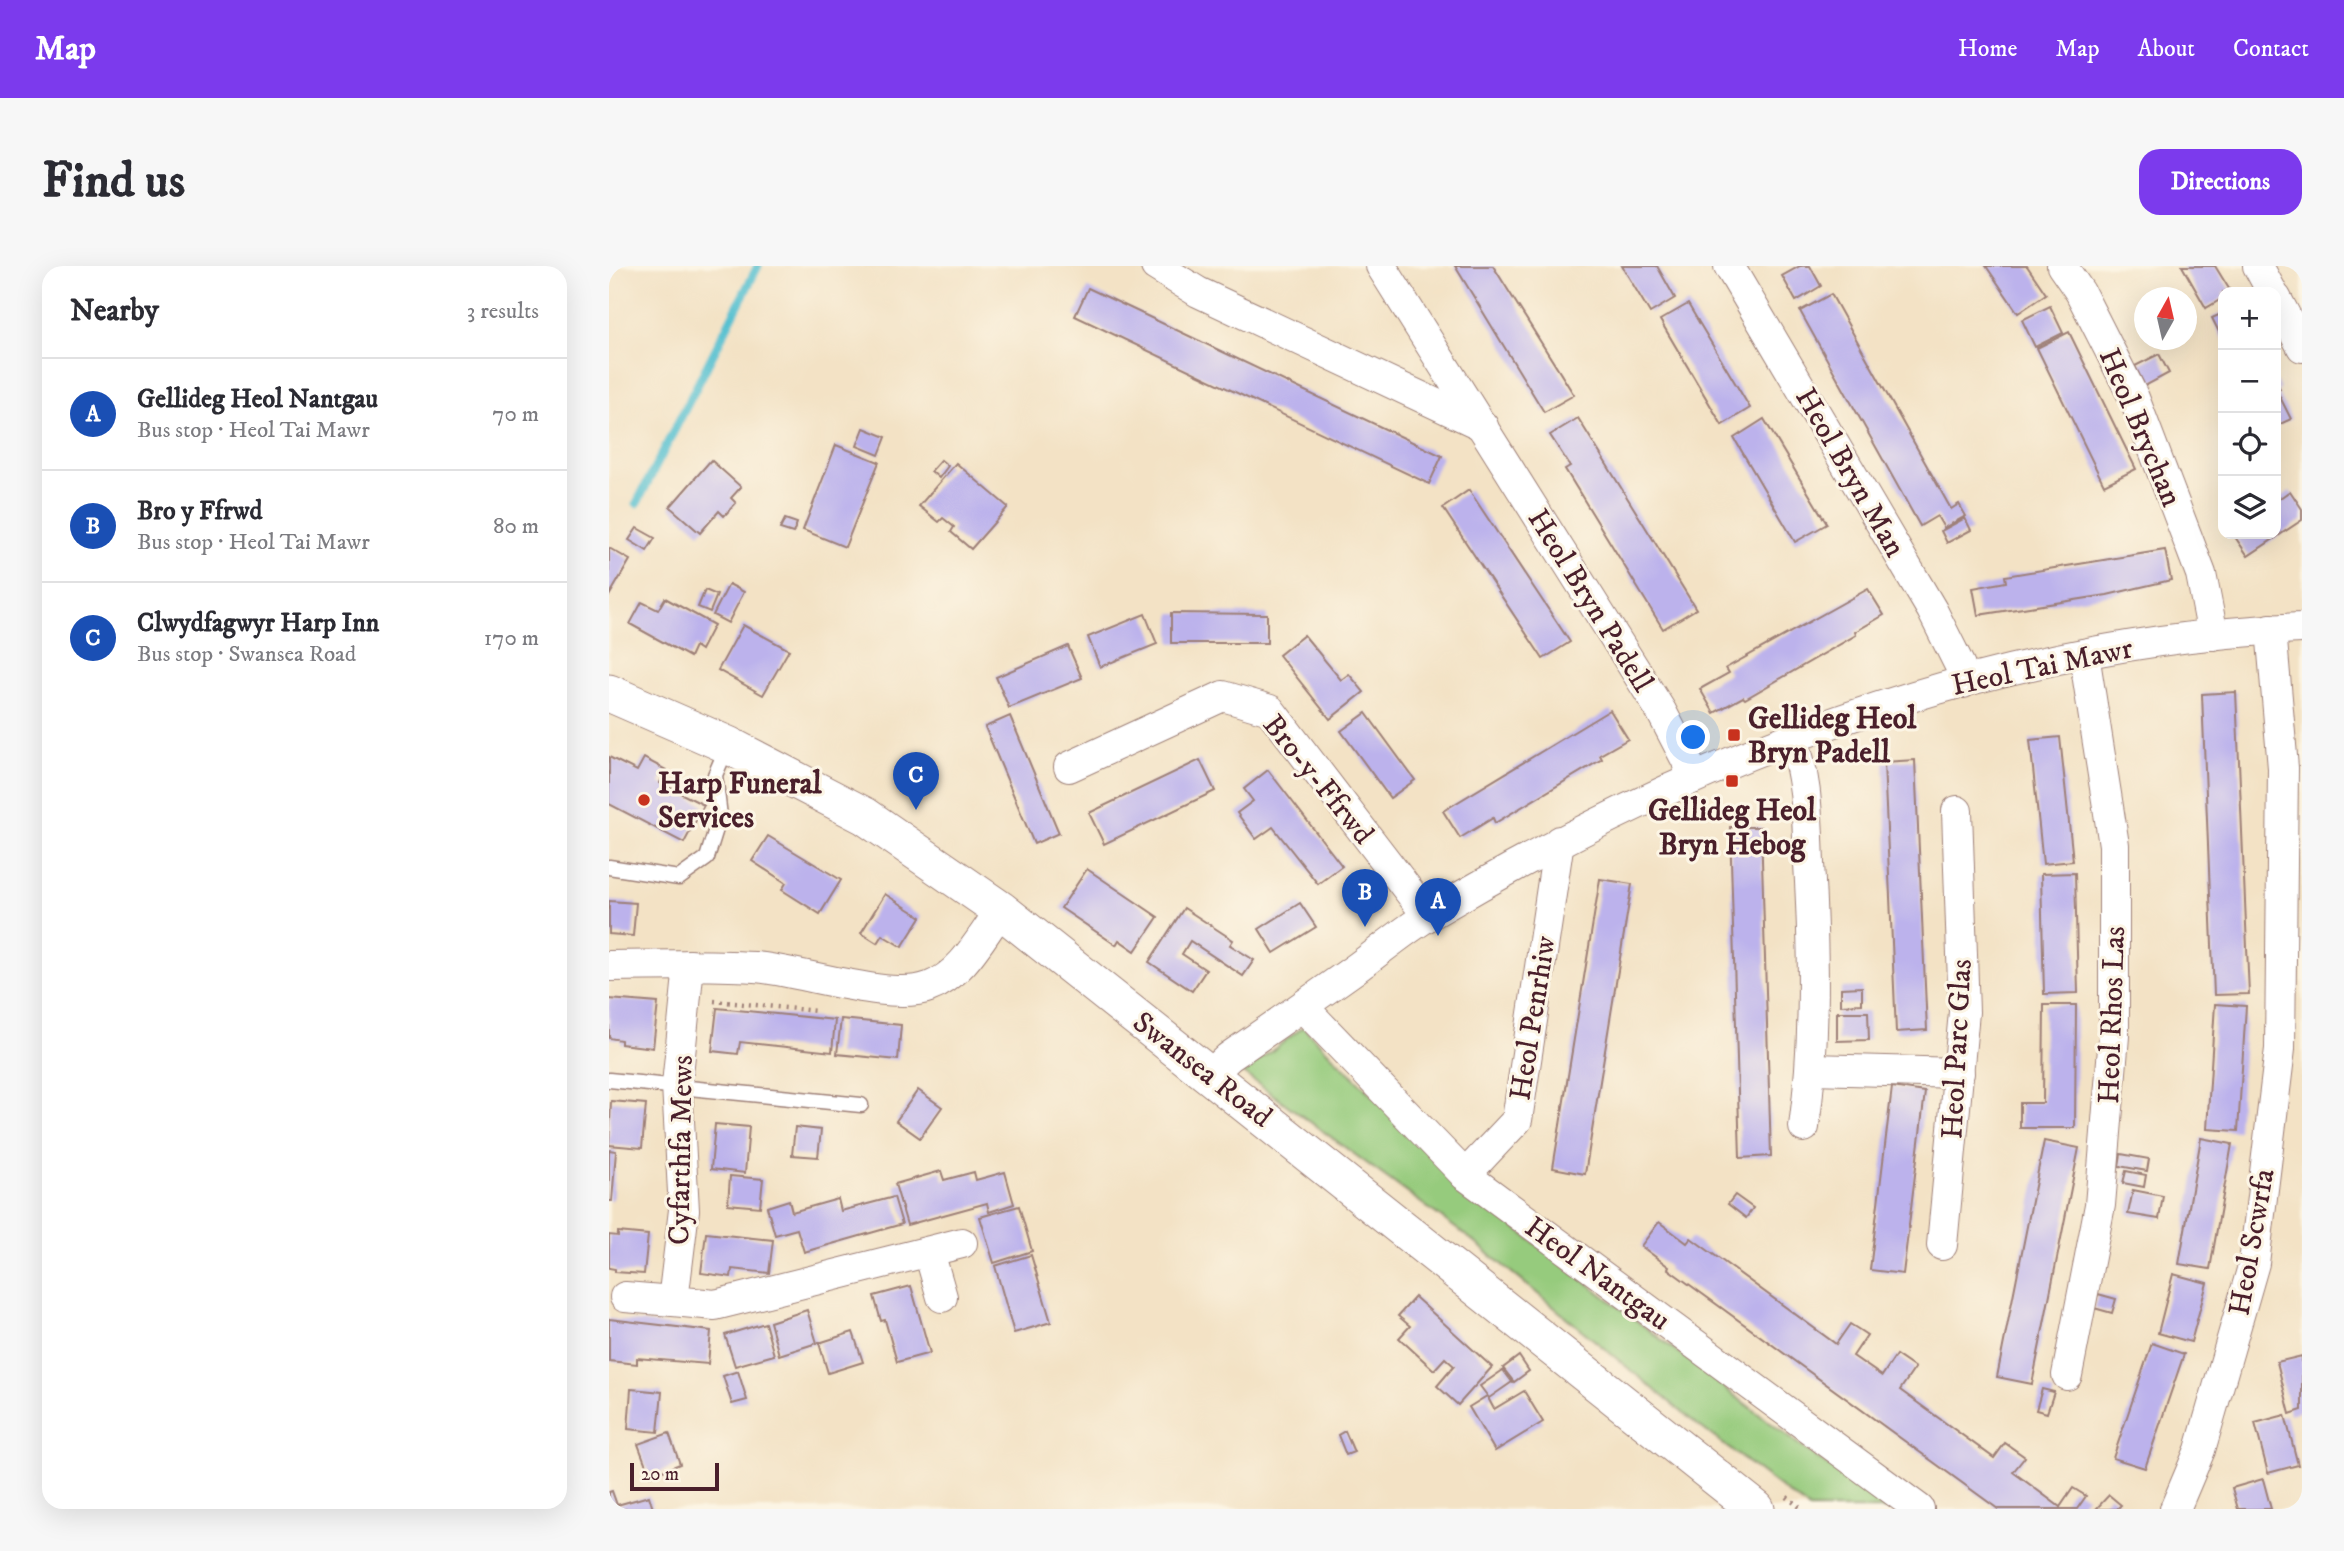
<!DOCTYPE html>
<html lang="en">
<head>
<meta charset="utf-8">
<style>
  :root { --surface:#fff; --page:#f7f7f7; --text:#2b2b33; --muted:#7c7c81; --line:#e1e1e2; --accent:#7c3aed }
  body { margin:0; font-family:"IM FELL DW Pica",serif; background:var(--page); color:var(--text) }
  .controls { position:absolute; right:21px; top:21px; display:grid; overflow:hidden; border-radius:14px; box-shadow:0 7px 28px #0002 }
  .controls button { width:63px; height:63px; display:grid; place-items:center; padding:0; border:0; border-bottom:2px solid var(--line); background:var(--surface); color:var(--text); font:35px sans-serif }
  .compass { position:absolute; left:1525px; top:21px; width:63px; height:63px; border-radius:50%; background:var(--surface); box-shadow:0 7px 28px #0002; rotate:8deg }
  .scale { position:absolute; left:21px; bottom:18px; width:89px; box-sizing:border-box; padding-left:7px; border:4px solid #4a1f2b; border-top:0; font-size:19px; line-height:24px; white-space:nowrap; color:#4a1f2b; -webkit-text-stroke:5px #fcf5e5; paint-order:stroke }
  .you { position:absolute; left:1085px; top:472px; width:24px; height:24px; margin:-18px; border:5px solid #fff; border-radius:50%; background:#1a73e8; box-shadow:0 0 0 10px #1a73e833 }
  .badge { display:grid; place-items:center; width:46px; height:46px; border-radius:50%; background:var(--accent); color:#fff; font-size:23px; font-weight:700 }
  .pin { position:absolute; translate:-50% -58px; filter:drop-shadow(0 2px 4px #0008) }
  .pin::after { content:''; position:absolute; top:37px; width:24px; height:21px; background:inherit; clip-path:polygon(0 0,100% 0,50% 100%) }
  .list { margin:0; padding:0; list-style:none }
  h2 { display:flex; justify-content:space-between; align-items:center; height:91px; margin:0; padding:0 28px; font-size:30px }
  h2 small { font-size:23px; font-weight:400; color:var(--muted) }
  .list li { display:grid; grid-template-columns:46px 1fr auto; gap:21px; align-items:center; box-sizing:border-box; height:112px; padding:0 28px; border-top:2px solid var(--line) }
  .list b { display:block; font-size:26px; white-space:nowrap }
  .list p { margin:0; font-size:23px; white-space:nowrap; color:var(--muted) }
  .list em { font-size:23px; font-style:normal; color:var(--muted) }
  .icon { flex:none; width:38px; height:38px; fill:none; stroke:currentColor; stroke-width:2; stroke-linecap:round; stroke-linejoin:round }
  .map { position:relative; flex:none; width:1693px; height:1243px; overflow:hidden; border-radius:21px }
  header { display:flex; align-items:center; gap:42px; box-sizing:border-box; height:98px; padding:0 35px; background:var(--accent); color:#fff }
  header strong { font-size:33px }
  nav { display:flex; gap:38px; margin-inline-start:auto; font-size:24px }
  .intro { display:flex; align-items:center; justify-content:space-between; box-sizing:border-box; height:168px; padding:0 42px }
  h1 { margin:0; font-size:49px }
  .button { padding:18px 32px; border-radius:21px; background:var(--accent); color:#fff; font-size:24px; font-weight:700 }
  main { display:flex; gap:42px; padding:0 42px }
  aside { flex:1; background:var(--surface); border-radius:21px; box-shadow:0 7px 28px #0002 }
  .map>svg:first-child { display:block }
  .green { fill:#96cb7d; stroke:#707554; stroke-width:2 }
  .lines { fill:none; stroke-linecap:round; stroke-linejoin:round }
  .stream { stroke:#55c0d0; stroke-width:9 }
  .building { fill:#bcb2ec }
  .service-casing { stroke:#9e8078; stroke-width:17 }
  .minor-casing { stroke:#9e8078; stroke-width:32 }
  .tertiary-casing { stroke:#9e8078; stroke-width:39 }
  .path { stroke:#9e8078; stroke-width:4.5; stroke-dasharray:2 5; stroke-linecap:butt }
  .service { stroke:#fff; stroke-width:14 }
  .minor { stroke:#fff; stroke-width:30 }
  .tertiary { stroke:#fff; stroke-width:37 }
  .poi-dot { fill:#c8321e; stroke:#fcf5e5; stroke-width:2.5 }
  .labels { text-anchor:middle; stroke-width:6; stroke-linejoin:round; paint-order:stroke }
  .street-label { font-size:30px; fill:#4a1f2b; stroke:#fcf5e5 }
  .poi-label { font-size:30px; font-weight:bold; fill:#4a1f2b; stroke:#fcf5e5; text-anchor:start }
</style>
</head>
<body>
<header>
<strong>Map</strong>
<nav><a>Home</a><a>Map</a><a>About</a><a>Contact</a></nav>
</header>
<div class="intro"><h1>Find us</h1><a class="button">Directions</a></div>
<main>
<aside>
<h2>Nearby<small>3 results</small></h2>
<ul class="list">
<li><span class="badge" style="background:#1a4fb4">A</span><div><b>Gellideg Heol Nantgau</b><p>Bus stop · Heol Tai Mawr</p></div><em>70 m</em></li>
<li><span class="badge" style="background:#1a4fb4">B</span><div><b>Bro y Ffrwd</b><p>Bus stop · Heol Tai Mawr</p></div><em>80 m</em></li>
<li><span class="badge" style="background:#1a4fb4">C</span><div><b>Clwydfagwyr Harp Inn</b><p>Bus stop · Swansea Road</p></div><em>170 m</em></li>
</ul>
</aside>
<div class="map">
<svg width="1693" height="1243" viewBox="0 0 1693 1243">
  <rect width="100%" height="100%" fill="#fcf5e5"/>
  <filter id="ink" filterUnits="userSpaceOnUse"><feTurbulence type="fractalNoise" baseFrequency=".0143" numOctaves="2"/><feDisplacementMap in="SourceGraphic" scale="14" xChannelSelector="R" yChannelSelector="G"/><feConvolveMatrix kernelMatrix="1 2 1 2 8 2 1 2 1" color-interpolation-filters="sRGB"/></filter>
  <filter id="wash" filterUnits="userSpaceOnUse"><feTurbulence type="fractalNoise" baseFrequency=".00686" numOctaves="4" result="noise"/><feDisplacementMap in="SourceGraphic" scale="28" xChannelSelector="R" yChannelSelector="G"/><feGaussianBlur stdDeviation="1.57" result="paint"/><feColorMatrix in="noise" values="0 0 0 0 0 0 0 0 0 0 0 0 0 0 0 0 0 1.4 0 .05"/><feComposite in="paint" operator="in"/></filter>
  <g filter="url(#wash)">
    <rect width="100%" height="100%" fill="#f3e2c5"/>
    <polygon class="green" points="694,761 867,932 1197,1184 1280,1243 1200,1243 1085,1156 863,974 634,807"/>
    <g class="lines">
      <polyline class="stream" points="28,237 149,0"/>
    </g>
    <g id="blocks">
      <g class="building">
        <polygon points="846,0 884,0 965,129 935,146"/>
        <polygon points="1013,0 1048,0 1066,32 1041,47"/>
        <polygon points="1191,0 1201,0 1212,20 1187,35 1173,10"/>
        <polygon points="1377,0 1418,0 1437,28 1409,47"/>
        <polygon points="1573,0 1606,0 1622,26 1614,26 1614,32 1597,42"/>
        <polygon points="479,22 833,190 820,218 466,50"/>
        <polygon points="1222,28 1342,243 1350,238 1357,250 1335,262 1328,250 1311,260 1191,45"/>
        <polygon points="1079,38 1141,142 1113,159 1051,54"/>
        <polygon points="1441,40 1454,67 1426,81 1413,54"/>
        <polygon points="1614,47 1614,74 1603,52"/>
        <polygon points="1460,66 1527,203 1495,219 1428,82"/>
        <polygon points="1550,88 1560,107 1536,120 1526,100"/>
        <polygon points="1667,115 1671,123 1668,125 1682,153 1667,160"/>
        <polygon points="969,152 1087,343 1054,363 956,203 961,200 941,169"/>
        <polygon points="1155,153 1218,258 1186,276 1125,172"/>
        <polygon points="255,162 277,171 270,189 248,180"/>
        <polygon points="227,179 270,196 236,281 194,264"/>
        <polygon points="102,194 132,221 122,232 127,237 115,250 110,245 91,267 61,241"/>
        <polygon points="332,194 339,200 330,212 322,205"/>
        <polygon points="347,197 399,241 362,283 342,266 345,261 334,252 330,256 310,240"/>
        <polygon points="860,224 961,376 934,393 834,242"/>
        <polygon points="1681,225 1693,243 1693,254 1639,290 1624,268 1667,268 1667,235"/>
        <polygon points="1356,252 1362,264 1338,277 1332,265"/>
        <polygon points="176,253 188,257 184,267 171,263"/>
        <polygon points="28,262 46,272 38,285 20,274"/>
        <polygon points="0,282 21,294 0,330"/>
        <polygon points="1556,284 1562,314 1498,329 1369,349 1364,322 1397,316 1396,310"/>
        <polygon points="120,318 135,326 119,357 104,349"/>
        <polygon points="1259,323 1275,349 1246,366 1247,369 1136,433 1134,431 1105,447 1091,423 1120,407 1117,402"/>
        <polygon points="96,324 108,329 101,346 89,341"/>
        <polygon points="56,332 105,359 92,384 86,380 81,391 21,358 33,336 49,344"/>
        <polygon points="562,347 658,348 658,377 562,377"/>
        <polygon points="536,348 548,378 491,401 479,371"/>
        <polygon points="134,359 180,384 154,429 109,404"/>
        <polygon points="695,369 732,414 740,408 755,426 721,453 670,389"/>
        <polygon points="459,380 473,412 400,442 387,411"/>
        <polygon points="1627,426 1640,728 1605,729 1593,428"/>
        <polygon points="1001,444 1019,473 991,489 993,493 886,557 884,552 851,572 834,545"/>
        <polygon points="757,447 806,514 781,532 732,465"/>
        <polygon points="401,450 450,567 425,578 376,461"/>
        <polygon points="1451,471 1464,595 1434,598 1421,474"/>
        <polygon points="0,491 28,505 35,492 57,504 51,517 95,539 75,577 0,538"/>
        <polygon points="591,494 606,525 495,578 480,547"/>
        <polygon points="1306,494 1318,764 1287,766 1275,496"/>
        <polygon points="659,504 733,600 709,618 664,561 647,573 628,547 644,535 635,523"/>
        <polygon points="1121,561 1152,561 1162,890 1131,892"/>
        <polygon points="159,570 232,614 211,648 173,624 177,617 143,595"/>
        <polygon points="478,603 549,651 526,685 510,674 507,679 452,642"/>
        <polygon points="1466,607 1469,727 1435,728 1432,608"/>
        <polygon points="991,613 1023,618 976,908 944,902"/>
        <polygon points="276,628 312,651 293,681 273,669 268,677 252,667"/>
        <polygon points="0,635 27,637 24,670 0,668"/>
        <polygon points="691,637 707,661 665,687 650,663"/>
        <polygon points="575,642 624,674 621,679 645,694 634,710 581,675 573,688 597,704 583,725 540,696"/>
        <polygon points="1253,721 1253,738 1232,739 1232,722"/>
        <polygon points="0,733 49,737 44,782 12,778 12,774 0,772"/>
        <polygon points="1606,738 1637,740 1629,865 1598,863"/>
        <polygon points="1435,739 1467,739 1466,862 1411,862 1411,837 1434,837"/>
        <polygon points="108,742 226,754 223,786 131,776 129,788 103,785"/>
        <polygon points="1228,746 1259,746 1260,774 1228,775"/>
        <polygon points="232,753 292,759 289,794 228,788"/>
        <polygon points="1283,821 1316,826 1294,1008 1261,1004"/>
        <polygon points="309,824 333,841 311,872 287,855"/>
        <polygon points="2,835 37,838 33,882 0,879"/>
        <polygon points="106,858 140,861 136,907 102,903"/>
        <polygon points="186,861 212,864 209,891 183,889"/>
        <polygon points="1592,872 1623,878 1601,1003 1570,998"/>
        <polygon points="1435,875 1470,882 1423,1118 1388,1111"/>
        <polygon points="0,884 7,885 3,935 0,935"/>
        <polygon points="1512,888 1540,893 1538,905 1510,900"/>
        <polygon points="332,905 335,914 365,906 367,914 396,906 405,938 380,946 378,937 298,959 286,918"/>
        <polygon points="1517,905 1537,909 1535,921 1514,917"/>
        <polygon points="121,910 154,913 151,941 119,938"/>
        <polygon points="1524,924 1554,930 1550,953 1519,948"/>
        <polygon points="1126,929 1144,942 1137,952 1119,938"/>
        <polygon points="285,931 293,958 195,986 188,963 166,969 158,941 180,934 183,946 229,933 232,945"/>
        <polygon points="410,940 423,985 385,997 371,951"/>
        <polygon points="1050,956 1078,977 1082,972 1227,1078 1241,1058 1249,1063 1258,1069 1244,1090 1273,1110 1287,1089 1306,1102 1291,1124 1385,1192 1396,1177 1416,1191 1404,1206 1451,1241 1464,1222 1477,1230 1468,1243 1389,1243 1059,1003 1060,1001 1032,980"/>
        <polygon points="9,966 39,969 35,1008 6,1006 6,1003 0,1002 0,969 9,970"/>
        <polygon points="97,967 164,974 160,1007 123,1003 122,1011 92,1007"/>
        <polygon points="422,989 442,1056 405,1067 386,1000"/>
        <polygon points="1564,1008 1598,1017 1582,1076 1549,1067"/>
        <polygon points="302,1020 321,1087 288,1096 276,1054 272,1055 265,1030"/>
        <polygon points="1489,1028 1507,1033 1503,1047 1485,1042"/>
        <polygon points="806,1031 883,1101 849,1139 828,1120 845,1100 836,1092 825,1104 790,1072 801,1060 789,1050"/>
        <polygon points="198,1044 208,1077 170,1089 161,1056"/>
        <polygon points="0,1053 102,1065 99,1098 28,1092 28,1098 0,1095"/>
        <polygon points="156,1057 165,1089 126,1100 116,1069"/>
        <polygon points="244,1066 254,1096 219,1107 210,1077"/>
        <polygon points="1543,1077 1575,1088 1536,1202 1504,1192"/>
        <polygon points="910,1090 920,1105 905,1116 894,1102"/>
        <polygon points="1693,1090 1693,1144 1681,1148 1668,1096"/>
        <polygon points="894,1104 903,1116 880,1132 871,1120"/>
        <polygon points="129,1105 138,1134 123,1138 114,1110"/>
        <polygon points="22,1123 53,1126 49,1166 19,1163"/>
        <polygon points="1433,1123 1445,1126 1438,1147 1427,1144"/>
        <polygon points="915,1125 934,1156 886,1185 860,1141 878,1130 885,1143"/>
        <polygon points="1676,1149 1689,1199 1659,1207 1646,1157"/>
        <polygon points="736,1165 745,1186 737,1189 729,1169"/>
        <polygon points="60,1167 71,1198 41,1210 29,1178"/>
        <polygon points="1654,1213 1662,1243 1629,1243 1623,1222"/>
        <polygon points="3,1225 8,1239 40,1230 44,1243 0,1243 0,1226"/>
        <polygon points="1500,1229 1512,1239 1508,1243 1487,1243"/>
      </g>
    </g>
  </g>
  <g filter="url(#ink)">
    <use href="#blocks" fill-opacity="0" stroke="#9e8078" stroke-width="2"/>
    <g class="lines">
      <g class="service-casing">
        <g id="service">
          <polyline points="0,601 70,612 98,592 111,550 106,509 119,479"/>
          <polyline points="0,814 252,839"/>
        </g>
      </g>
      <g class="minor-casing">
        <g id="minor">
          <polyline points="547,0 589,26 874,160"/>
          <polyline points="772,0 1052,445 1078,495 1082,512"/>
          <polyline points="1120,0 1323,344 1351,400 1354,417"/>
          <polyline points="1453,0 1471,26 1525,132 1592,308 1604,369"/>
          <polyline points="1649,0 1663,26"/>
          <polyline points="1667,32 1693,81"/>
          <path d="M1182,470C1199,511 1198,553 1200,597C1205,685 1207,774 1195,861"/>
          <polyline points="460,501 614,430 661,444 819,650"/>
          <polyline points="80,699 68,819 75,944 64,1035 106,1039 353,977"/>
          <path d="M0,700C48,699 97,698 145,701C190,704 282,736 320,721C353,709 372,671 392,644"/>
          <polyline points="694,741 856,909 1310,1243"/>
          <polyline points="1203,803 1350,807"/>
          <path d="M602,808L620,791C662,762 704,733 746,703C771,685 795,664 822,648C1087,491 1382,375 1693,362"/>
          <polyline points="856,909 908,854 950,575"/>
          <polyline points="1333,979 1355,746 1348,545"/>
          <polyline points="320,986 333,1031"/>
          <polyline points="16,1031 64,1035"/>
          <polyline points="1458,1109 1491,939 1505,770 1505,579 1475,388"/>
          <polyline points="1566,1243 1591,1184 1645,997 1671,783 1674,502 1662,363"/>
        </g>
      </g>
      <g class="tertiary-casing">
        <polyline id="tertiary" points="0,427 119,479 256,550 392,644 1147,1243"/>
      </g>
      <g class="path">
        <polyline points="105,735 208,745"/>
        <polyline points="1178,1231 1193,1243"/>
      </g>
      <use href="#service" class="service"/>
      <use href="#minor" class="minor"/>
      <use href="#tertiary" class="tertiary"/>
    </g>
  </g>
  <g class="poi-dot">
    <rect x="1118" y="462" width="14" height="14" rx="3.5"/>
    <rect x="1116" y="508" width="14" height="14" rx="3.5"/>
    <circle cx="35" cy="534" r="7"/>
  </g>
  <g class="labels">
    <g class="street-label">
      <text transform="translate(1532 161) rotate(67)" y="10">Heol Brychan</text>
      <text transform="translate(1242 206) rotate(60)" y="10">Heol Bryn Man</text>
      <text transform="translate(982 334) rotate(58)" y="10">Heol Bryn Padell</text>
      <text transform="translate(1433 400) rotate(-12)" y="10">Heol Tai Mawr</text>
      <text transform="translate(710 513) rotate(51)" y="10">Bro-y-Ffrwd</text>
      <text transform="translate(1502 749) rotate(-88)" y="10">Heol Rhos Las</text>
      <text transform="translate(923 752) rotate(-81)" y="10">Heol Penrhiw</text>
      <text transform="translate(1347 783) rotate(-87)" y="10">Heol Parc Glas</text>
      <text transform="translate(594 803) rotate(38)" y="10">Swansea Road</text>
      <text transform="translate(71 884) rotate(-89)" y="10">Cyfarthfa Mews</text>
      <text transform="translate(1642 976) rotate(-80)" y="10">Heol Scwrfa</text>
      <text transform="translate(989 1007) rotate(36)" y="10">Heol Nantgau</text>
    </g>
    <g class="poi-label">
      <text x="1139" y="462">Gellideg Heol<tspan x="1139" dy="34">Bryn Padell</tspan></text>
      <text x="49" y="527">Harp Funeral<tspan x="49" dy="34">Services</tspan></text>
      <text x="1123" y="554" text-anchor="middle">Gellideg Heol<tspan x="1123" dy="34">Bryn Hebog</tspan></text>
    </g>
  </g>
</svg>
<div class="controls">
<button>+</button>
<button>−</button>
<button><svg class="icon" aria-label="locate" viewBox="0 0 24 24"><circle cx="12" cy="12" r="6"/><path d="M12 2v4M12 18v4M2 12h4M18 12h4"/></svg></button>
<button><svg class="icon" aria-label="layers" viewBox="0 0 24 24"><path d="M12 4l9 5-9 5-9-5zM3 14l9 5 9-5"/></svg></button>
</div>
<svg class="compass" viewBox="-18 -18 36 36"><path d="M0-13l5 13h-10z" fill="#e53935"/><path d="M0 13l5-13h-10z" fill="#7c7c81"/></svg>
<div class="scale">20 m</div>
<div class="you"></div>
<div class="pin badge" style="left:829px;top:670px;background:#1a4fb4">A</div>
<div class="pin badge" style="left:756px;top:661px;background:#1a4fb4">B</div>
<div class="pin badge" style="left:307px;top:544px;background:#1a4fb4">C</div>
</div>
</main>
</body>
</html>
